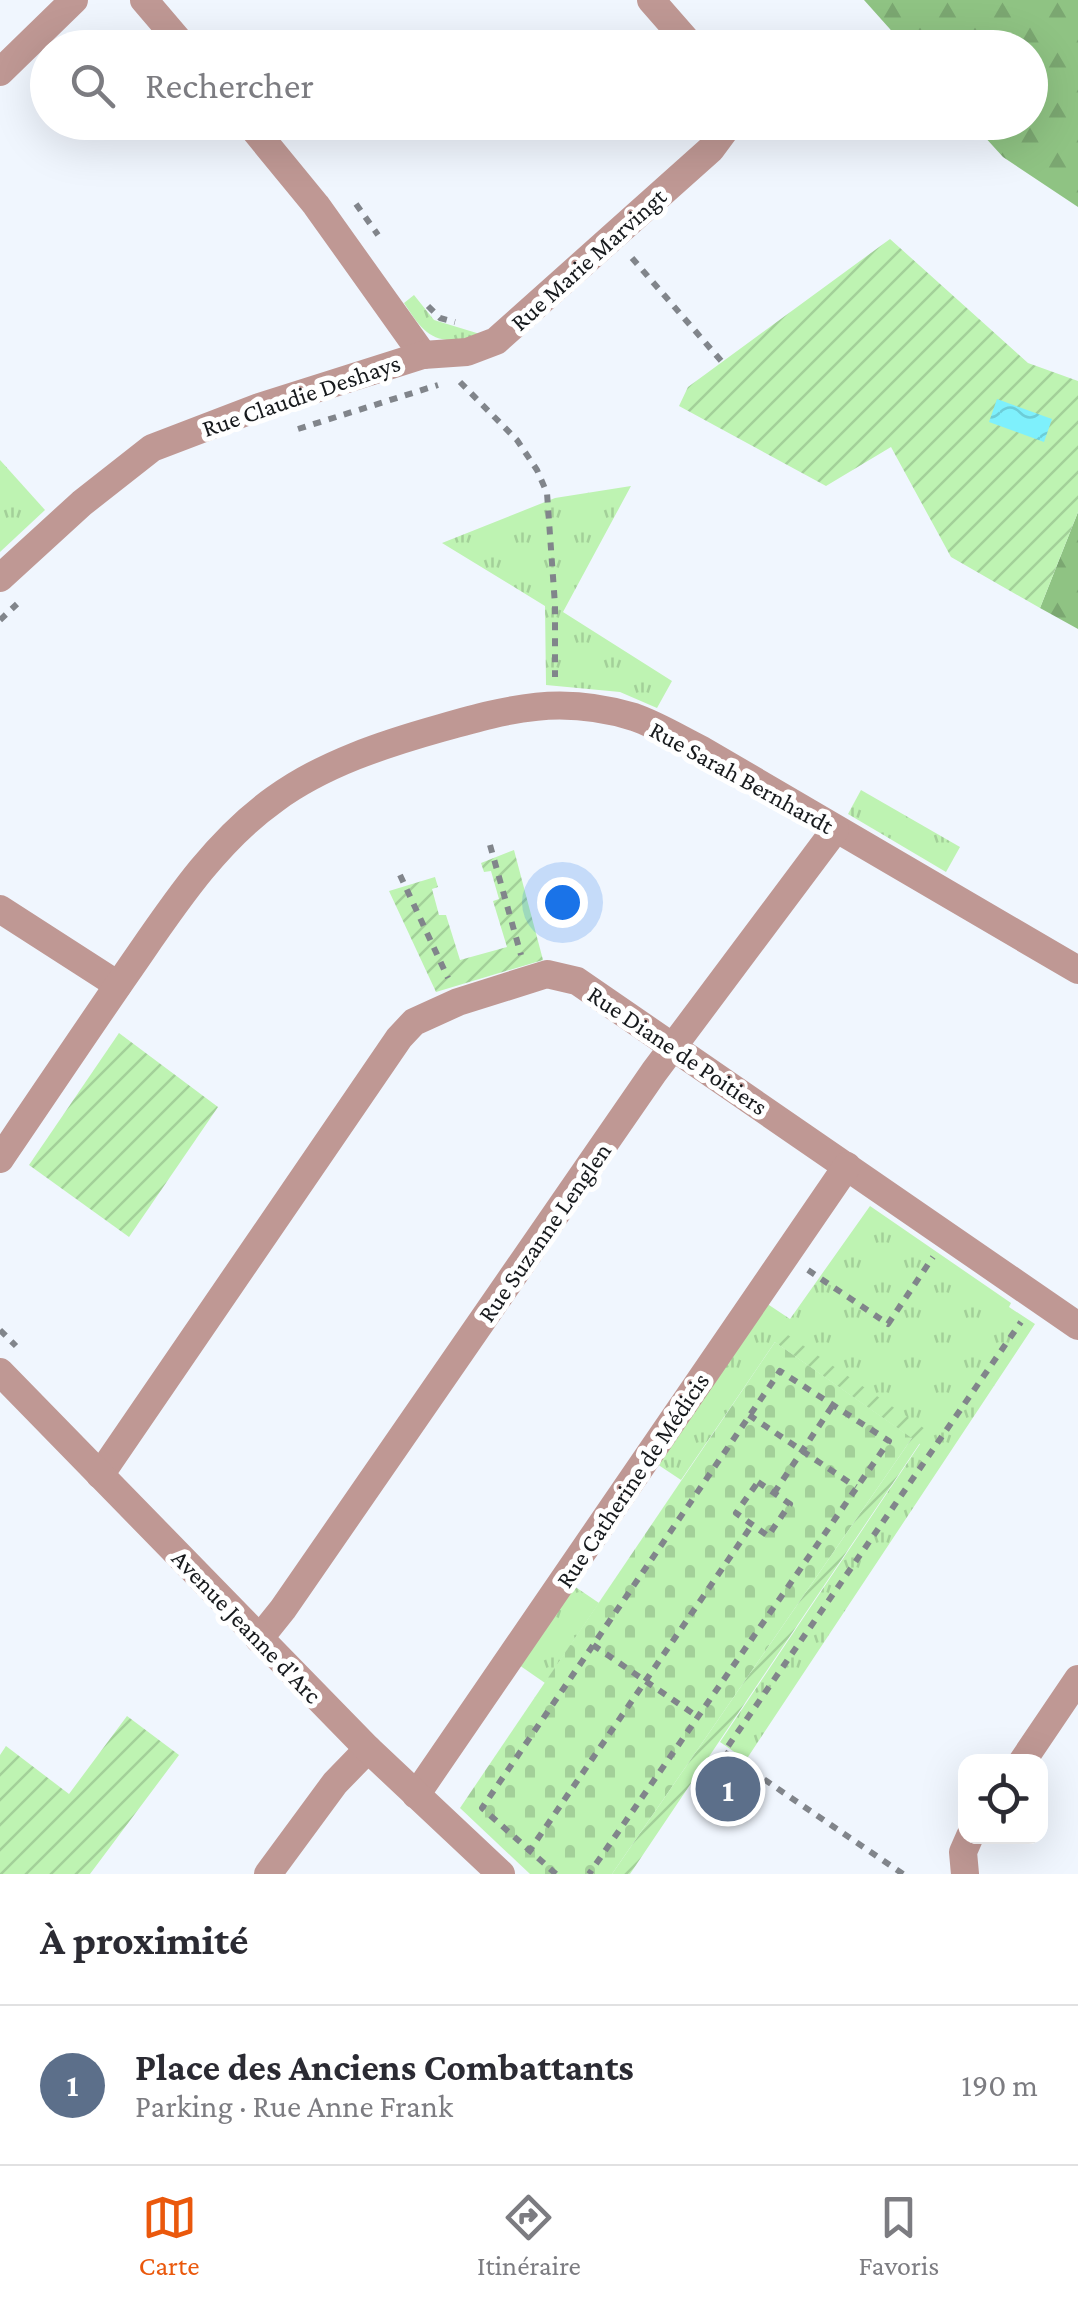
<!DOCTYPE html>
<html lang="fr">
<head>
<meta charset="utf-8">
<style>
  :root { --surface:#fff; --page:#f2f2f3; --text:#2b2b33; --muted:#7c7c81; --line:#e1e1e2; --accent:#ea580c }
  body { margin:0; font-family:"Crimson Pro",serif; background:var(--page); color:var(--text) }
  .controls { position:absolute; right:30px; bottom:30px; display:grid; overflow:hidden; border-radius:20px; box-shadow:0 10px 40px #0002 }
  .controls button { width:90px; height:90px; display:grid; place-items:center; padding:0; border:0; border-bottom:2px solid var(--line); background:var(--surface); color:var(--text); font:50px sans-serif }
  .you { position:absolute; left:562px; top:902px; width:35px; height:35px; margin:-25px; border:8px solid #fff; border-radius:50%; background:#1a73e8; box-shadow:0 0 0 15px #1a73e833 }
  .badge { display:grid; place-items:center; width:65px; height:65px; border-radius:50%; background:var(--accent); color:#fff; font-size:32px; font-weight:700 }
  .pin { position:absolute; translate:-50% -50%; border:5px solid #fff; box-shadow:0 2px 10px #0006 }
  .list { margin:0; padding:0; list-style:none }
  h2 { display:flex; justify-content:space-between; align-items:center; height:130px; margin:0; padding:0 40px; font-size:42px }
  h2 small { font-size:32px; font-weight:400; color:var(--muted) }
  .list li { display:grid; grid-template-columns:65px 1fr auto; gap:30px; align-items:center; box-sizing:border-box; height:160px; padding:0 40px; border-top:2px solid var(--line) }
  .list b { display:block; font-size:38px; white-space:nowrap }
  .list p { margin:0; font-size:32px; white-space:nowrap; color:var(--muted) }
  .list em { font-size:32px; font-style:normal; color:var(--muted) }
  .icon { flex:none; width:55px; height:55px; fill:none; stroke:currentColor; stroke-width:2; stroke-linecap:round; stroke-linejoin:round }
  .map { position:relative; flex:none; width:1078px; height:1874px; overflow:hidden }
  .search { position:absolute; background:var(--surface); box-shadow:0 10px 40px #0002; left:30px; right:30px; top:30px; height:110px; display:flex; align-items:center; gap:25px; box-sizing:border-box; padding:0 35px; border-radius:55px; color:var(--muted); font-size:38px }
  .sheet { height:290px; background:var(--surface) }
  nav { display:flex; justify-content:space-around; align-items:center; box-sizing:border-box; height:140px; border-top:2px solid var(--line); background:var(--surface); font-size:28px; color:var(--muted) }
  nav a { display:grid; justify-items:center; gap:5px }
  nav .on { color:var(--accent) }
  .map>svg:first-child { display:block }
  .grass { fill:url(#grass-tufts) }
  .forest { fill:url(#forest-firs) }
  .cemetery { fill:url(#cemetery-stones) }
  .garden { fill:url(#garden-furrows) }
  .water { fill:url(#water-waves) }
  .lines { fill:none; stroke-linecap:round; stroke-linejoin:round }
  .path { stroke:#81858b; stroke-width:6; stroke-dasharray:8 8; stroke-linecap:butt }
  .minor { stroke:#bf9894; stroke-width:28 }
  .tertiary { stroke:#bf9894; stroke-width:28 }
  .labels { text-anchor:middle; stroke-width:10; stroke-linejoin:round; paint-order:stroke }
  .street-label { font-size:25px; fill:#171a1d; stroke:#fff }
</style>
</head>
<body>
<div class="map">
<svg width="1078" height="1874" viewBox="0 0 1078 1874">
  <defs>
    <pattern id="grass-tufts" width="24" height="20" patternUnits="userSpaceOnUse" patternTransform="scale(2.5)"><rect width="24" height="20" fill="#bef3b2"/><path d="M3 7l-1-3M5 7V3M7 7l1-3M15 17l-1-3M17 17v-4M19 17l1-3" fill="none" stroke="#a3d099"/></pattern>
    <pattern id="forest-firs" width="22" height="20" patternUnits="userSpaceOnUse" patternTransform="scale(2.5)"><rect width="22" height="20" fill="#8fc383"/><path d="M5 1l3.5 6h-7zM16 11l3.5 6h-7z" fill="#7ba771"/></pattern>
    <pattern id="cemetery-stones" width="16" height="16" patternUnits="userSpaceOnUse" patternTransform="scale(2.5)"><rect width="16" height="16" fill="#bef3b2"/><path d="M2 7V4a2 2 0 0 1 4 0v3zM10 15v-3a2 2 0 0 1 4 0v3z" fill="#a3d099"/></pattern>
    <pattern id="garden-furrows" width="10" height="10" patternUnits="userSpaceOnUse" patternTransform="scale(2.5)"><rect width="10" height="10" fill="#bef3b2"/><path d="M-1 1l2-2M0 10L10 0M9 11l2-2" fill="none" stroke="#a3d099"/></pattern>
    <pattern id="water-waves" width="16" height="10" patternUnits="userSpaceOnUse" patternTransform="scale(2.5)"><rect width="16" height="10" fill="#7ef0fc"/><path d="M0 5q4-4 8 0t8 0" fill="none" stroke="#6ccdd8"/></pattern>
  </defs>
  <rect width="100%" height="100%" fill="#f0f6fe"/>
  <g class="grass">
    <path d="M414,295L434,320L480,334C472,340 467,340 456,340C428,342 418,324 404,303Z"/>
    <polygon points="0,460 45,510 0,552"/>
    <polygon points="631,486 563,612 672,681 657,708 620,692 546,685 545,606 442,543 555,498"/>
    <polygon points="861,790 960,847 946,872 848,814"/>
    <polygon points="870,1206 1011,1303 1009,1307 1035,1324 746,1760 720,1742 920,1444 775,1342 681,1480 657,1464 766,1303 790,1319"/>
    <polygon points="574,1586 599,1603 545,1683 519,1665"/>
  </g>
  <g class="forest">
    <polygon points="864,0 1078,0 1078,207 1003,157 972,123 1030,122 1030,48 906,47"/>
    <polygon points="1078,512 1078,629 1040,608"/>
  </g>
  <polygon class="cemetery" points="775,1342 912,1438 612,1874 530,1874 460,1808"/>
  <g class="garden">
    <polygon points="890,239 1028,363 1078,381 1078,512 1040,608 951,557 891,447 826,486 679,406 688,387"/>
    <polygon points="514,850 543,960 436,992 389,891 435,877 438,887 432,889 439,915 446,915 460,960 507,947 493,901 499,899 491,871 484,872 481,863"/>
    <polygon points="119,1033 218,1107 129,1237 29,1165"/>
    <polygon points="782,1331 928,1431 630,1874 612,1874 912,1438 775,1342"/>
    <polygon points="127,1716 179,1755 90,1874 0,1874 0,1755 6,1746 69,1794"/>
  </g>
  <polygon class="water" points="997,399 1052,419 1044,442 989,422"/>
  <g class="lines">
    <g class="path">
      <polyline points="211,32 225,48"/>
      <polyline points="356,204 378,235"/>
      <polyline points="632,258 723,363"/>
      <polyline points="428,306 440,318 455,322"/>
      <polyline points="460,382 517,440 537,470 547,493 555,605 555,677"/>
      <polyline points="298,429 438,385"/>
      <polyline points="0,620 17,604"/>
      <polyline points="490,845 521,955"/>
      <polyline points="400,875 448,978"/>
      <polyline points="808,1270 888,1324 933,1257"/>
      <polyline points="0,1330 16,1346"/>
      <polyline points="749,1415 856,1487"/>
      <polygon points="758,1482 790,1504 768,1536 736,1513"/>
      <polyline points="774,1493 833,1405"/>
      <polyline points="593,1645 698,1717"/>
      <polyline points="528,1853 752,1525"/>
      <polyline points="556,1874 482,1808 780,1371 889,1441 589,1874"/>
      <polyline points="903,1874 724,1752 1021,1322"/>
    </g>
    <g class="minor">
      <polyline points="144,0 185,48"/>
      <polyline points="651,0 693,48"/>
      <polyline points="0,72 74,0"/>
      <polyline points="248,122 316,205 423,355"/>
      <polyline points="0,578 82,503 152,448 259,407 423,355 467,352 496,341 711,149 731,122"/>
      <polyline points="0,909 118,985"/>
      <path d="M0,1159C43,1096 85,1033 128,971C171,909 213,843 275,799C323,764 384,744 441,728C512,708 561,695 634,717C657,725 680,739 702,750L1078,970"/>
      <polyline points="100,1475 399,1038 414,1022 458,1002 547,974 577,981 1078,1326"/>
      <polyline points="259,1639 283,1609 654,1072 835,830"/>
      <polyline points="1022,1762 1078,1679"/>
      <polyline points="416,1795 847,1166"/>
      <polyline points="268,1874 335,1783 368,1749"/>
      <polyline points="965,1874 963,1852 970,1836"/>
    </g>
    <polyline class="tertiary" points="0,1372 368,1749 501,1874"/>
  </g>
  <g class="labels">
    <g class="street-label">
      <text transform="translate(588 259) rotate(-42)" y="9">Rue Marie Marvingt</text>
      <text transform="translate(301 395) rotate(-19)" y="9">Rue Claudie Deshays</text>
      <text transform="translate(742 777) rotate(29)" y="9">Rue Sarah Bernhardt</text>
      <text transform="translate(678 1050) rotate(34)" y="9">Rue Diane de Poitiers</text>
      <text transform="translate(544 1232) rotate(-55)" y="9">Rue Suzanne Lenglen</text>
      <text transform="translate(632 1480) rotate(-56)" y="9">Rue Catherine de Médicis</text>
      <text transform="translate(247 1626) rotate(46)" y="9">Avenue Jeanne d'Arc</text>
    </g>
  </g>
</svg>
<div class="controls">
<button><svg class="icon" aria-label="locate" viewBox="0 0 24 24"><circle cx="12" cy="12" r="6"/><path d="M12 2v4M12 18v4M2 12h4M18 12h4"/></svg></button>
</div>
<div class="you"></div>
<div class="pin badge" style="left:728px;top:1789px;background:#5c6f8a">1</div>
<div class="search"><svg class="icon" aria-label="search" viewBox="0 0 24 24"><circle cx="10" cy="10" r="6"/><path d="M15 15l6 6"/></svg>Rechercher</div>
</div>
<section class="sheet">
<h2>À proximité<small></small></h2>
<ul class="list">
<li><span class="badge" style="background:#5c6f8a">1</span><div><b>Place des Anciens Combattants</b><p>Parking · Rue Anne Frank</p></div><em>190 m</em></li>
</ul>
</section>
<nav>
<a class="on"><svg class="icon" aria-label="map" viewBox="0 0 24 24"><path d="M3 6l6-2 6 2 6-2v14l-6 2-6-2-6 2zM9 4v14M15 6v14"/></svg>Carte</a>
<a><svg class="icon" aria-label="directions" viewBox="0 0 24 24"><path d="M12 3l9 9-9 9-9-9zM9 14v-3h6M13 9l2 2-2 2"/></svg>Itinéraire</a>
<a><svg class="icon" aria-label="saved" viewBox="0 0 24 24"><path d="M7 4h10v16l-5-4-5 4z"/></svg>Favoris</a>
</nav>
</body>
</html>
